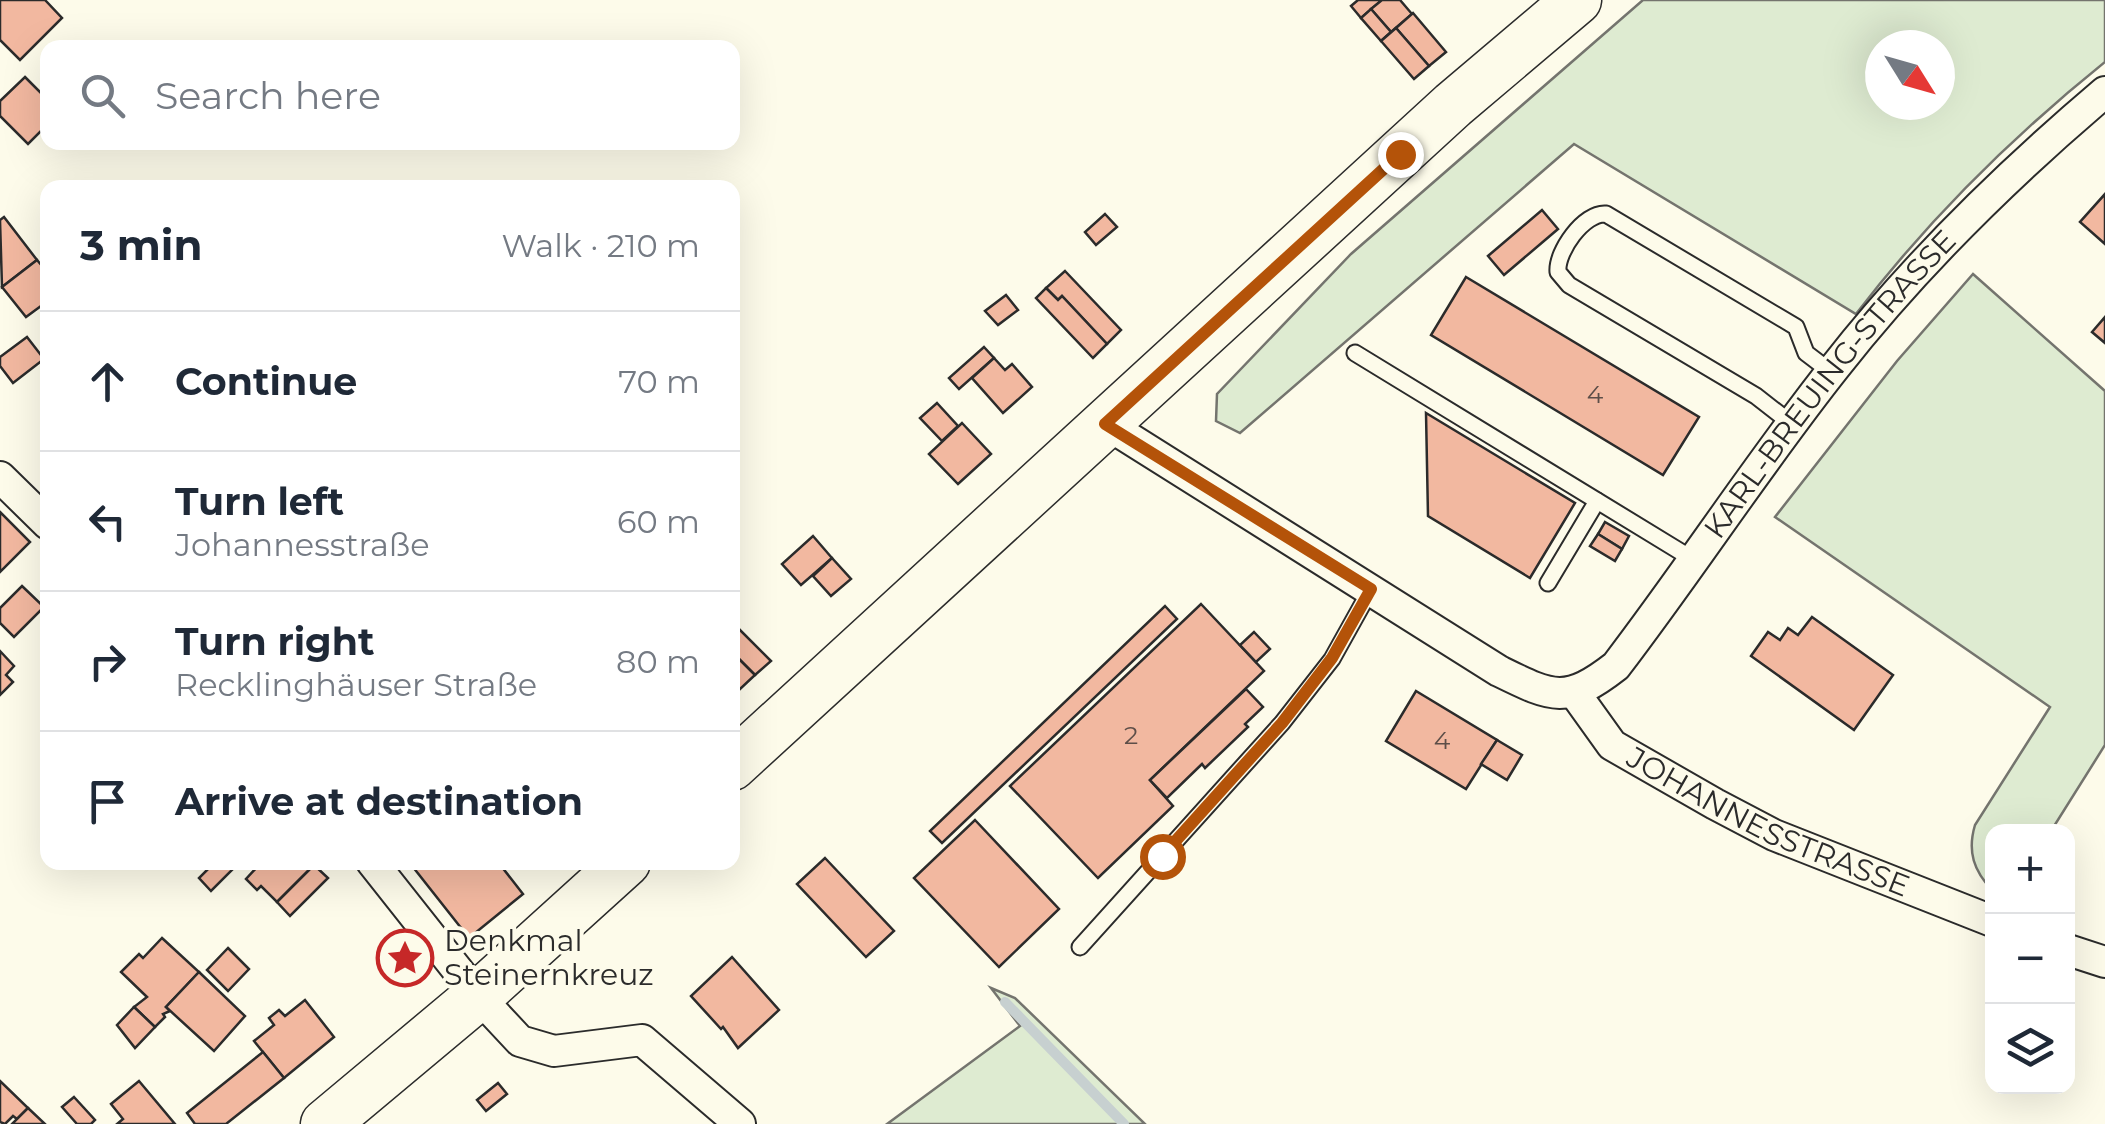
<!DOCTYPE html>
<html lang="en">
<head>
<meta charset="utf-8">
<style>
  :root { --surface:#fff; --page:#f6f6f7; --text:#1f2937; --muted:#747a83; --line:#e0e1e3 }
  body { margin:0; font-family:Montserrat,sans-serif; background:var(--page); color:var(--text) }
  .controls { position:absolute; right:30px; bottom:30px; display:grid; overflow:hidden; border-radius:20px; box-shadow:0 10px 40px #0002 }
  .controls button { width:90px; height:90px; display:grid; place-items:center; padding:0; border:0; border-bottom:2px solid var(--line); background:var(--surface); color:var(--text); font:50px sans-serif }
  .compass { position:absolute; left:1865px; top:30px; width:90px; height:90px; border-radius:50%; background:var(--surface); box-shadow:0 10px 40px #0002; rotate:127deg }
  .stop { position:absolute; width:30px; height:30px; margin:-22px; border:8px solid #b45309; border-radius:50%; background:#fff }
  .stop.end { background:#b45309; border-color:#fff; box-shadow:0 2px 10px #0008 }
  .list { margin:0; padding:0; list-style:none }
  h2 { display:flex; justify-content:space-between; align-items:center; height:130px; margin:0; padding:0 40px; font-size:42px }
  h2 small { font-size:32px; font-weight:400; color:var(--muted) }
  .list li { display:grid; grid-template-columns:65px 1fr auto; gap:30px; align-items:center; box-sizing:border-box; height:140px; padding:0 40px; border-top:2px solid var(--line) }
  .list b { display:block; font-size:38px; white-space:nowrap }
  .list p { margin:0; font-size:32px; white-space:nowrap; color:var(--muted) }
  .list em { font-size:32px; font-style:normal; color:var(--muted) }
  .icon { flex:none; width:55px; height:55px; fill:none; stroke:currentColor; stroke-width:2; stroke-linecap:round; stroke-linejoin:round }
  .map { position:relative; flex:none; width:2105px; height:1124px; overflow:hidden }
  .search { position:absolute; background:var(--surface); box-shadow:0 10px 40px #0002; left:40px; top:40px; width:700px; height:110px; display:flex; align-items:center; gap:25px; box-sizing:border-box; padding:0 35px; border-radius:20px; color:var(--muted); font-size:38px }
  .panel { position:absolute; background:var(--surface); box-shadow:0 10px 40px #0002; left:40px; top:180px; width:700px; height:690px; border-radius:20px }
  .map>svg:first-child { display:block }
  .green { fill:#deebd1; stroke:#74746e; stroke-width:2.5; fill-rule:evenodd }
  .lines { fill:none; stroke-linecap:round; stroke-linejoin:round }
  .stream { stroke:#c7d0d0; stroke-width:10 }
  .building { fill:#f2b8a0; stroke:#2b2b2b; stroke-width:2.5 }
  .service-casing { stroke:#2b2b2b; stroke-width:19 }
  .minor-casing { stroke:#2b2b2b; stroke-width:34 }
  .primary-casing { stroke:#2b2b2b; stroke-width:51 }
  .service { stroke:#fdfbea; stroke-width:15 }
  .minor { stroke:#fdfbea; stroke-width:30 }
  .primary { stroke:#fdfbea; stroke-width:48 }
  .route { stroke:#b45309; stroke-width:12 }
  .labels { text-anchor:middle; stroke-width:8; stroke-linejoin:round; paint-order:stroke }
  .number-label { font-size:25px; fill:#5d4e48 }
  .street-label { font-size:30px; fill:#2b2b2b; stroke:#fdfbea }
  .poi-label { font-size:30px; fill:#2b2b2b; stroke:#fdfbea; text-anchor:start }
</style>
</head>
<body>
<div class="map">
<svg width="2105" height="1124" viewBox="0 0 2105 1124">
  <rect width="100%" height="100%" fill="#fdfbea"/>
  <g class="green">
    <path d="M1643,0H2105V62C2013,136 1928,220 1856,314L1574,144L1240,433L1216,421L1217,394L1351,254ZM1940,45V105H1880V45Z"/>
    <path d="M1973,274L2105,391V745L2051,831L1992,832V890C1974,871 1967,852 1975,825L2050,707L1775,517L1897,361Z"/>
    <polygon points="991,988 1015,998 1145,1124 887,1124 1020,1026"/>
  </g>
  <g class="lines">
    <polyline class="stream" points="1005,1002 1124,1124"/>
  </g>
  <g class="building">
    <polygon points="0,0 45,0 62,18 20,60 0,40"/>
    <polygon points="1358,0 1382,0 1361,18 1351,6"/>
    <polygon points="1382,0 1400,0 1412,14 1391,32 1371,9"/>
    <polygon points="1371,9 1391,32 1381,41 1361,18"/>
    <polygon points="1413,13 1446,52 1429,66 1396,28"/>
    <polygon points="1396,28 1429,66 1414,79 1381,41"/>
    <polygon points="25,77 48,100 48,124 28,144 0,116 0,101"/>
    <polygon points="2105,194 2105,244 2080,222"/>
    <polygon points="1542,210 1558,229 1504,275 1488,256"/>
    <polygon points="1105,214 1117,227 1096,245 1085,232"/>
    <polygon points="4,217 37,260 2,287 0,220"/>
    <polygon points="37,260 48,273 48,315 41,306 26,317 2,287"/>
    <polygon points="1065,271 1121,330 1107,344 1062,296 1058,300 1046,288"/>
    <polygon points="1466,277 1699,417 1663,475 1431,335"/>
    <polygon points="1046,288 1058,300 1062,296 1107,344 1093,358 1036,298"/>
    <polygon points="1006,295 1018,310 998,325 985,311"/>
    <polygon points="2105,317 2105,343 2092,332"/>
    <polygon points="27,337 44,359 13,383 0,366 0,357"/>
    <polygon points="984,347 994,358 959,389 949,378"/>
    <polygon points="994,358 1005,370 1012,364 1032,387 1003,413 972,378"/>
    <polygon points="937,403 958,426 942,441 920,418"/>
    <polygon points="1426,413 1575,503 1530,578 1428,516"/>
    <polygon points="962,423 991,454 958,484 929,454"/>
    <polygon points="0,512 30,542 0,572"/>
    <polygon points="1605,522 1629,536 1622,549 1598,534"/>
    <polygon points="1598,534 1622,549 1615,561 1590,546"/>
    <polygon points="813,536 832,558 801,585 782,564"/>
    <polygon points="832,558 851,579 831,596 813,576"/>
    <polygon points="22,586 44,607 14,637 0,623 0,608"/>
    <polygon points="1201,604 1264,671 1150,780 1173,806 1098,878 1010,786"/>
    <polygon points="1165,606 1177,619 942,843 930,831"/>
    <polygon points="1812,617 1893,675 1854,730 1751,656 1768,632 1780,640 1788,628 1798,635"/>
    <polygon points="732,622 771,661 755,675 732,652"/>
    <polygon points="1254,632 1270,649 1256,662 1240,645"/>
    <polygon points="0,651 14,666 6,675 13,682 0,695"/>
    <polygon points="732,652 755,675 739,690 732,683"/>
    <polygon points="1246,689 1263,707 1245,724 1248,727 1205,768 1202,764 1167,798 1150,780"/>
    <polygon points="1416,691 1497,740 1466,789 1386,741"/>
    <polygon points="1497,740 1522,755 1507,780 1481,764"/>
    <polygon points="975,820 1059,909 999,967 914,878"/>
    <polygon points="825,858 894,931 866,957 797,884"/>
    <polygon points="215,862 233,862 236,866 211,891 199,878"/>
    <polygon points="256,862 312,862 314,865 277,902 261,886 257,890 246,879 258,866"/>
    <polygon points="409,862 498,862 523,894 469,938"/>
    <polygon points="314,865 328,878 290,916 277,902"/>
    <polygon points="162,938 199,972 166,1007 170,1011 163,1014 165,1017 155,1027 134,1007 147,997 121,972 139,954 143,958"/>
    <polygon points="228,948 249,969 228,991 207,970"/>
    <polygon points="732,957 779,1010 738,1048 723,1027 721,1029 691,996"/>
    <polygon points="199,972 245,1016 214,1051 166,1007"/>
    <polygon points="305,1000 334,1037 284,1078 254,1041 274,1025 269,1018 279,1010 285,1016"/>
    <polygon points="134,1007 155,1027 135,1048 117,1025"/>
    <polygon points="263,1052 284,1078 226,1124 195,1124 187,1113"/>
    <polygon points="0,1081 28,1108 17,1119 13,1116 5,1124 0,1122"/>
    <polygon points="139,1081 175,1124 117,1124 123,1119 111,1104"/>
    <polygon points="498,1083 507,1094 486,1111 477,1100"/>
    <polygon points="74,1097 95,1120 91,1124 77,1124 62,1107"/>
    <polygon points="28,1108 45,1124 12,1124"/>
  </g>
  <g class="lines">
    <g class="service-casing">
      <g id="service">
        <polyline points="1355,353 1694,560"/>
        <path d="M1792,424L1756,396L1569,285L1558,272C1556,252 1584,212 1606,214L1796,327L1806,353L1831,372"/>
        <polyline points="1548,583 1597,501"/>
        <polyline points="1080,947 1282,723 1332,659 1371,589"/>
      </g>
    </g>
    <g class="minor-casing">
      <g id="minor">
        <path id="s1" d="M1105,423L1499,671C1552,697 1566,705 1616,666C1691,568 1758,464 1835,367C1914,266 2007,175 2105,92"/>
        <polyline points="0,477 48,524"/>
        <path id="s2" d="M1574,692L1612,745L1715,804L1774,835L1992,921"/>
        <polyline points="372,862 478,996 520,1041 554,1051 642,1040 740,1124"/>
        <polyline points="2068,950 2105,962"/>
      </g>
    </g>
    <g class="primary-casing">
      <g id="primary">
        <polyline points="732,766 1453,105 1577,0"/>
        <polyline points="325,1124 478,996 626,862"/>
      </g>
    </g>
    <use href="#service" class="service"/>
    <use href="#minor" class="minor"/>
    <use href="#primary" class="primary"/>
  </g>
  <g class="lines">
    <polyline class="route" points="1162,856 1282,723 1332,658 1371,589 1105,424 1400,154"/>
  </g>
  <defs>
    <g id="sight-ring" transform="scale(2.875)"><circle r="9.5" fill="#fdfbea" stroke="#c62828" stroke-width="1.5"/><path d="M0-6L1.8-2.2L6-1.7L2.9 1.2L3.7 5.4L0 3.3L-3.7 5.4L-2.9 1.2L-6-1.7L-1.8-2.2Z" fill="#c62828"/></g>
  </defs>
  <g fill-rule="evenodd">
    <use href="#sight-ring" x="405" y="958"/>
  </g>
  <g class="labels">
    <g class="number-label">
      <text x="1595" y="403">4</text>
      <text x="1131" y="744">2</text>
      <text x="1442" y="749">4</text>
    </g>
    <g class="street-label">
      <text dy="10" stroke="none"><textPath href="#s1" startOffset="948">KARL-BREUING-STRASSE</textPath></text>
      <text dy="10" stroke="none"><textPath href="#s2" startOffset="240">JOHANNESSTRASSE</textPath></text>
    </g>
    <g class="poi-label">
      <text x="444" y="951">Denkmal<tspan x="444" dy="34">Steinernkreuz</tspan></text>
    </g>
  </g>
</svg>
<div class="controls">
<button>+</button>
<button>−</button>
<button><svg class="icon" aria-label="layers" viewBox="0 0 24 24"><path d="M12 4l9 5-9 5-9-5zM3 14l9 5 9-5"/></svg></button>
</div>
<svg class="compass" viewBox="-18 -18 36 36"><path d="M0-13l5 13h-10z" fill="#e53935"/><path d="M0 13l5-13h-10z" fill="#747a83"/></svg>
<div class="stop" style="left:1162px;top:856px"></div>
<div class="stop end" style="left:1400px;top:154px"></div>
<div class="search"><svg class="icon" aria-label="search" viewBox="0 0 24 24"><circle cx="10" cy="10" r="6"/><path d="M15 15l6 6"/></svg>Search here</div>
<section class="panel">
<h2>3 min<small>Walk · 210 m</small></h2>
<ul class="list">
<li><svg class="icon" aria-label="ahead" viewBox="0 0 24 24"><path d="M12 20V5M6 11l6-6 6 6"/></svg><div><b>Continue</b></div><em>70 m</em></li>
<li><svg class="icon" aria-label="left" viewBox="0 0 24 24"><path d="M17 20v-9H6M10 6l-5 5 5 5"/></svg><div><b>Turn left</b><p>Johannesstraße</p></div><em>60 m</em></li>
<li><svg class="icon" aria-label="right" viewBox="0 0 24 24"><path d="M7 20v-9h11M14 6l5 5-5 5"/></svg><div><b>Turn right</b><p>Recklinghäuser Straße</p></div><em>80 m</em></li>
<li><svg class="icon" aria-label="arrive" viewBox="0 0 24 24"><path d="M6 21V4h12l-3 4 3 4H6"/></svg><div><b>Arrive at destination</b></div></li>
</ul>
</section>
</div>
</body>
</html>
